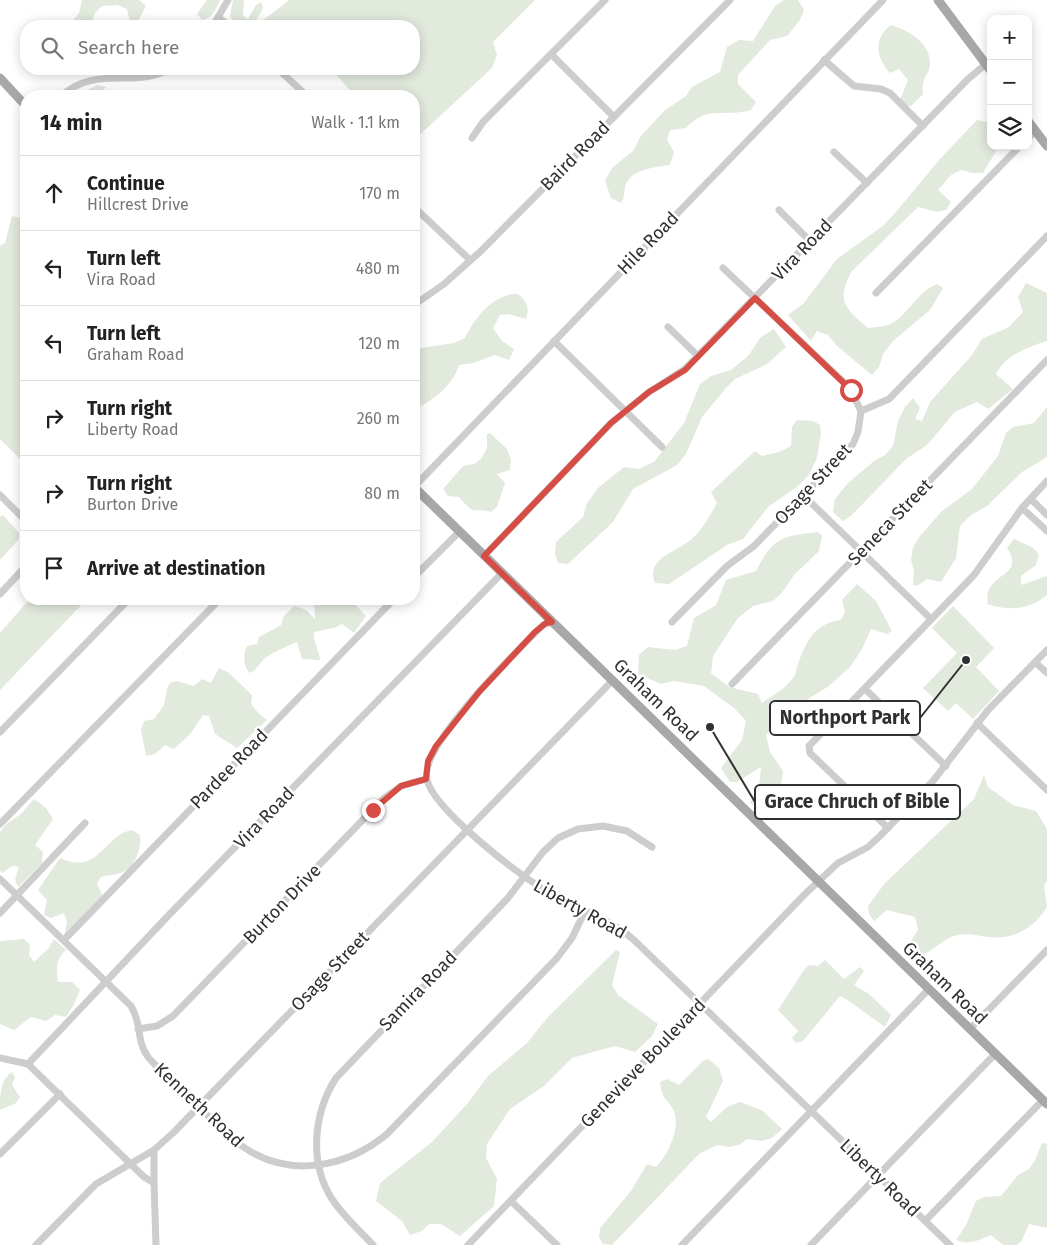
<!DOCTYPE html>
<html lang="en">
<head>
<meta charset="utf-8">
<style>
  :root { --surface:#fff; --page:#f6f6f6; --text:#222; --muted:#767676; --line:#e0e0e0 }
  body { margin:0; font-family:"Fira Sans",sans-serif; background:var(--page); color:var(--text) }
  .controls { position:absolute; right:15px; top:15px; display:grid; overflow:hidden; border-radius:10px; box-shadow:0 2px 12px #0003 }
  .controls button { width:45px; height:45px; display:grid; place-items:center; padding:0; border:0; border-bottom:1px solid var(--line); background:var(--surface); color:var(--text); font:25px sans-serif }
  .stop { position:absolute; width:15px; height:15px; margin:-11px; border:4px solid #d54d45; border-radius:50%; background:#fff }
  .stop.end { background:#d54d45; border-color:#fff; box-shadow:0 1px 5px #0008 }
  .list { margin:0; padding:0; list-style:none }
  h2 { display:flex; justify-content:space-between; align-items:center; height:65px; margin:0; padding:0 20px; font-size:21px }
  h2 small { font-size:16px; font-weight:400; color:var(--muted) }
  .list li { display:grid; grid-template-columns:32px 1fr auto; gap:15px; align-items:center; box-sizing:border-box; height:75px; padding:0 20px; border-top:1px solid var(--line) }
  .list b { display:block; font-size:19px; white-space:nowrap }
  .list p { margin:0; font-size:16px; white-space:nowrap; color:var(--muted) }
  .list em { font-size:16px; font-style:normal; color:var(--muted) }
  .icon { flex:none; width:28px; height:28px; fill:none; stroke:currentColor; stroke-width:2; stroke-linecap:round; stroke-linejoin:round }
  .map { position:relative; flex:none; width:1047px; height:1245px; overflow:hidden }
  .search { position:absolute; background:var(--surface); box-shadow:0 2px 12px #0003; left:20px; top:20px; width:400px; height:55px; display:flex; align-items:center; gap:12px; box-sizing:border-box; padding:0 18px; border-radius:20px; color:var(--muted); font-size:19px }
  .panel { position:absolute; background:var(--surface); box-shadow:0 2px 12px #0003; left:20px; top:90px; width:400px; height:515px; border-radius:20px }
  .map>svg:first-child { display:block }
  .green { fill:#e2e9dd }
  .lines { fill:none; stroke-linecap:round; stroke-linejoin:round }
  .minor { stroke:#cdcdcd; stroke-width:7 }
  .major { stroke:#a8a8a8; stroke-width:9 }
  .route { stroke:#d54d45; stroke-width:6 }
  .labels { text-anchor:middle; stroke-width:5; stroke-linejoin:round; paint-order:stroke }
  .street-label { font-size:18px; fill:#303030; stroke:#fff }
  .leader { fill:none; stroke:#303030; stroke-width:2 }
  .callout-dot { fill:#303030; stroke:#fff; stroke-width:2 }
  .callout { fill:#fff; stroke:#303030; stroke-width:2 }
  .callout-label { font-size:19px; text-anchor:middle; font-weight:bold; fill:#303030 }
</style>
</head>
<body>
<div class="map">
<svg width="1047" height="1245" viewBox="0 0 1047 1245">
  <rect width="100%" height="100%" fill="#fff"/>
  <g class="green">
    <polygon points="82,0 139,0 146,6 137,23 130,22 127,9 117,5 102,6 94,14 93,21 82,26 68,26 79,13"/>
    <path d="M207,0H220C216,10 212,18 202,20L197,14Z"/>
    <path d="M233,0H244L243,16L248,19L256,5L261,2L263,8L257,19L259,22C263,21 284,4 289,0H535L493,42L497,55L492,68L414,140V96H355L331,69H414V26H236L230,16Z"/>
    <path d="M784,0H798L804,10L800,20L787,36L770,40L738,75V84L756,102L751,110C722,118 708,104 686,128L670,130L667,140L674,152L670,165C655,167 633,169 626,184C623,191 626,197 621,203L611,198L605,181L612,168L633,151L641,136L664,111L686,96L692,87L720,72L727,47L739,40L753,41L775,6Z"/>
    <path d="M891,25C908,30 931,43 930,64C929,77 921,75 923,94L911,106H906L900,100L908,80L899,69L890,73C876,58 873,38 891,25Z"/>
    <polygon points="97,85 106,87 98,96 76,96"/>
    <path d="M977,120L991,123V146H999L983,173H973L961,170L951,175L938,190L951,202L946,210L937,212L918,207L852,271C835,301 846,309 868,328C874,327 882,327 888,325C907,318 916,292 937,284L943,288L930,310L893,341L883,354L879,367L872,375L837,346L828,335L817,331L811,341L788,315L804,303L837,259L884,225L895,213L940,159Z"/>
    <polygon points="12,216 26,219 26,465 0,439 0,246 5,243"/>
    <path d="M1026,283L1047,293V341C1027,347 1006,355 996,374L1013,389L988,409L977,402L955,412L927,445L906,459L852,515L843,521L833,512L835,499L848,483L874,461L885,455L893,446L898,421L905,407L913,398L920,408L915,419L922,421L930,402L972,355L982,339L1009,327L1023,312L1018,297Z"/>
    <path d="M512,294H518C527,302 530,308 526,319L508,314L500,315L493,328L502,341L514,349L509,360L495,355L473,363L459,365C452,387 434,399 414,410V349L454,343L465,338C474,319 490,298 512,294Z"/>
    <polygon points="774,329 786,347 767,364 735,379 726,388 702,417 686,454 677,465 633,489 613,522 568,564 558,563 555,554 556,542 583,517 587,503 598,488 624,467 639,469 654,462 684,423 700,384 711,376 731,370 748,356 761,337"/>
    <polygon points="1047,407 1047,457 1022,472 987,506 971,515 960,526 956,558 941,582 927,579 917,586 913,585 914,571 911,560 913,547 920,536 942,511 972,489 998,456 1006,433 1013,427 1034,423"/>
    <path d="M797,420L813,421L820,425L821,433L817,458L809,475L798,486L768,507L743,539L727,545L669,584L655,583C645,557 678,552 693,538C703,528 710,516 717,503L711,492L755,451L762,456L779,452L791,446L792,427Z"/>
    <path d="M490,433L507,449L511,460L510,470L497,474L505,483L497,507L491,512C469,507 477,517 459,497L448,496L443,489L463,466L474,464L481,459L487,448V434Z"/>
    <polygon points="3,515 19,533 19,539 0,560 0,517"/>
    <path d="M818,532L822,536L819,551L794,575L781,594L773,601L753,606L738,618L713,656L711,673L729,687L758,694L762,703C773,695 785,689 793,678C796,674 796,669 798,664C806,641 815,623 841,620L845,612L842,600L857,584L876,601L892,631L887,634L871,629L862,649L850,667L829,686L790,710L766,735L770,752L783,771L781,784L758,807L750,803L759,786L761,767L737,782H730L721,768L742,740L746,721L734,708L704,686L674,681L661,684L638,674L639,655L648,647L675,650L687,646L694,618L716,605L726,580L756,571C773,538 781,536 818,532Z"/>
    <path d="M1014,539L1032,547L1039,554L1036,565L1021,576V585L1047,576V595C1030,610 1007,611 987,604C988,600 987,595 988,592C995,572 1024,574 1007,548Z"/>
    <polygon points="32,599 87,599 0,690 0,633 26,603"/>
    <path d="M314,599H350L366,616L354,633L342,624L334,628L314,632C313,643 319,649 320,660L302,659L297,642C286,647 274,651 264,659C259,664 257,670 250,673C243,667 243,654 247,646L257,644L259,637L281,625L284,616L294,606L306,610L315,619Z"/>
    <polygon points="953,606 994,648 976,667 999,691 973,719 956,703 948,711 923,688 957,653 932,628"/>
    <polygon points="219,668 229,673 252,695 251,704 259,714 267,720 237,748 215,734 209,716 203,715 191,733 174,749 165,745 155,754 146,756 141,730 144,721 154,719 164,705 167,689 170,683 177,681 194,686 202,679 211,683"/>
    <path d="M984,775L988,787L1013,805L1036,811L1047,829V881L1044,885L1047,907C1033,929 1014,940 988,937C978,936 968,933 957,935C940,939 930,957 912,957L910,942L918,930L915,917L887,910L874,921L869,914L868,906L885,883L974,799Z"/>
    <polygon points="34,799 46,808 53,819 35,845 43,852 42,863 18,887 15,880 19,867 12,866 2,873 0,870 0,832 6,824 21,814"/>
    <path d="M132,830L140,835C142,849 134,871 117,874C112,875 107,875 101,877L97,883L103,897L64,936L67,922L64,913L51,918L44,915L47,900L38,890L60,858C99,876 104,835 132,830Z"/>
    <path d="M24,939L30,945L29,955L34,962L49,948L54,939L66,950C56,959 56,969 58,982H72L80,990L74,1004L66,1017L55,1015L46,1021L31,1017L14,1030L0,1024V941Z"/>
    <polygon points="616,950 620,952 612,985 618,995 658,1024 652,1036 635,1052 615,1046 572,1058 544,1086 510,1109 487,1144 486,1158 497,1179 494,1206 460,1236 441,1224 429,1224 422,1231 410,1235 402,1221 376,1201 380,1183 432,1142 467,1104 488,1076 527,1043 548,1017"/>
    <polygon points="825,960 844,979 860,967 864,971 854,985 869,994 891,1015 885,1027 849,1001 840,996 803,1041 796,1043 792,1038 798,1031 778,1010 804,970 809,965 818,966"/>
    <path d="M708,1059L719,1068L723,1081L706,1117L711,1122L727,1107L740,1102L763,1111L782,1129L772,1138L762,1141L747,1139L739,1145L729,1147L717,1145L699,1154L612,1245L603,1244L599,1237L600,1228L631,1191L647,1164L656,1167C668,1156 682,1125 673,1109C665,1096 662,1100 660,1082L667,1079L679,1085L703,1061Z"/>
    <path d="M12,1072L15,1077L12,1085L20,1097L16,1103L0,1110C0,1096 0,1079 12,1072Z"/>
    <path d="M1042,1143L1047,1144V1228L1029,1224L1022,1240L1017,1245H1003L991,1235C978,1241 968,1245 956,1240L966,1225L976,1201L984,1197L1001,1196L1018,1175L1029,1169L1035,1160Z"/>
  </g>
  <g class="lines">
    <g class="minor">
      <polyline points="219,18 230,26"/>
      <polyline points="213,26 228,0"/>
      <polyline points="551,54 614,117"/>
      <polyline points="824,60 854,86 881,89 890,93 923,126"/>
      <polyline points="278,69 307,96"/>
      <path d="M61,96C97,64 135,89 169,69"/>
      <polyline points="472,138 483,122 605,0"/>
      <polyline points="1028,138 1036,131"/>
      <polyline points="834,152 867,183"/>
      <polyline points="414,207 470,260"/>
      <polyline points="779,210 810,241"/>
      <polyline points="876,293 1020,146"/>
      <polyline points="414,305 444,284 481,251 730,0"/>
      <polyline points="668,327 698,356"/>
      <polyline points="554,341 662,447"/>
      <polyline points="861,411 889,399 1047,236"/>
      <polyline points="414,487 883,0"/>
      <polyline points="0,495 26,521"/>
      <polyline points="804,496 931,619"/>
      <polyline points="1031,499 1047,515"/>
      <polyline points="1022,508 1047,531"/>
      <polyline points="484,556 611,423 649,392 685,369 968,79 986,64"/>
      <polyline points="414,577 459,532"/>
      <polyline points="0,594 26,566"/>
      <path d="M552,622L543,625C518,650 418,747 427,780C434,809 518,875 545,890C575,908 608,917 634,940L950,1245"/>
      <polyline points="672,622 727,566 754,546 853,444 858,432 861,411 849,387 723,268"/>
      <polyline points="1035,662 1047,673"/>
      <polyline points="732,684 1047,360"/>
      <polyline points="865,689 946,766"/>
      <polyline points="977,723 1047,790"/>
      <polyline points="0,732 129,599"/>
      <polyline points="0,824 220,599"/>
      <polyline points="888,828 810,753 809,746 974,575 1022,508 1047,481"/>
      <path d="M0,879L131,1006C142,1023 136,1041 148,1057C163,1074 181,1089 197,1105C212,1119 225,1135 242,1146C288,1179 346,1168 387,1134L557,958L572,938L585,911"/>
      <polyline points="0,913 85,823"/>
      <polyline points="64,940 394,599"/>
      <polyline points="138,1029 157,1026 173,1016 384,798 401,786 426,779"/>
      <polyline points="970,1029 1047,950"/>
      <polyline points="0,1058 28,1064 34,1070 144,1177 154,1183 156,1245"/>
      <polyline points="28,1064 166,918 502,573"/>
      <polyline points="154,1150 154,1183"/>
      <polyline points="0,1154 60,1094"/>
      <polyline points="511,1201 557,1245"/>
      <polyline points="925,1221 1043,1100"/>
      <polyline points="36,1245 96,1184 154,1150 173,1133 612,681"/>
      <path d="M373,1245C359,1230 344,1217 332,1199C309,1163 313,1114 336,1078L508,898L543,852L558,838L578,829L603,826L627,831L652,847"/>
      <polyline points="468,1245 805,894 838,863 868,847 880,836 933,781 988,710 1047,650"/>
      <polyline points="682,1245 929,989"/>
      <polyline points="811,1245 995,1054"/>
    </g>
    <g class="major">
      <polyline points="938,0 991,71"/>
      <polyline points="0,78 26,106"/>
      <polyline points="1028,121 1047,146"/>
      <polyline points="414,487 1047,1104"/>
    </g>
  </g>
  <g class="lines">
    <polyline class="route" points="373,810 401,786 426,779 428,761 436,746 479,692 535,632 546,623 552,622 484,556 611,423 649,392 685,370 755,298 851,390"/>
  </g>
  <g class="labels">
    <g class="street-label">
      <text transform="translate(575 156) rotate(-45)" y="6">Baird Road</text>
      <text transform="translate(648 243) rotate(-46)" y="6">Hile Road</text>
      <text transform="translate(802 250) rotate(-46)" y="6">Vira Road</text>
      <text transform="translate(813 484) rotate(-47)" y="6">Osage Street</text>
      <text transform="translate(890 522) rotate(-46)" y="6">Seneca Street</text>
      <text transform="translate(656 700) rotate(44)" y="6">Graham Road</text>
      <text transform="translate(229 769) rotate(-46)" y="6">Pardee Road</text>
      <text transform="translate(264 818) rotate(-46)" y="6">Vira Road</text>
      <text transform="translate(282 904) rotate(-46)" y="6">Burton Drive</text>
      <text transform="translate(580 909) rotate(29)" y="6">Liberty Road</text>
      <text transform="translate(330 971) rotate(-46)" y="6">Osage Street</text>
      <text transform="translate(945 983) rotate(44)" y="6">Graham Road</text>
      <text transform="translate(418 991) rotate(-46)" y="6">Samira Road</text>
      <text transform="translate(643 1063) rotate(-46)" y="6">Genevieve Boulevard</text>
      <text transform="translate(199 1105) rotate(43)" y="6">Kenneth Road</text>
      <text transform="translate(880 1178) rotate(44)" y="6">Liberty Road</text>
    </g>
  </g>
  <path class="leader" d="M966 660L920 718M710 727L755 802"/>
  <g class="callout-dot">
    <circle cx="966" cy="660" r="5"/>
    <circle cx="710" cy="727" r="5"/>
  </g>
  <g class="callout">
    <rect x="770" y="701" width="150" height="34" rx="5"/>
    <rect x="755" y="785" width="205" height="34" rx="5"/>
  </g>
  <g class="callout-label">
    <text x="845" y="724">Northport Park</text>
    <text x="857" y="808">Grace Chruch of Bible</text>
  </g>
</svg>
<div class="controls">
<button>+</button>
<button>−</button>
<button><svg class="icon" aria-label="layers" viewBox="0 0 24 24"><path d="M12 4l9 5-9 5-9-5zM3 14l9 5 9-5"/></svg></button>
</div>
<div class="stop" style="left:851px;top:390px"></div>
<div class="stop end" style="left:373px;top:810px"></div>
<div class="search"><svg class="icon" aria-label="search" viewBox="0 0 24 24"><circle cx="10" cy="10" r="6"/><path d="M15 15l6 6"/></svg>Search here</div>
<section class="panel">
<h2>14 min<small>Walk · 1.1 km</small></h2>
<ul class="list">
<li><svg class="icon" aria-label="ahead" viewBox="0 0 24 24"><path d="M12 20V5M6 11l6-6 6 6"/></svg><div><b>Continue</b><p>Hillcrest Drive</p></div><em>170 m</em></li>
<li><svg class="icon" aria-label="left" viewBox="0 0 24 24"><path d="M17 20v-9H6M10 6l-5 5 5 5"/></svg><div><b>Turn left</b><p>Vira Road</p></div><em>480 m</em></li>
<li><svg class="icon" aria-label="left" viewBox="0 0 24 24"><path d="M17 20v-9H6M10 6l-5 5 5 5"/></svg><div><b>Turn left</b><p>Graham Road</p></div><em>120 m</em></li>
<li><svg class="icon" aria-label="right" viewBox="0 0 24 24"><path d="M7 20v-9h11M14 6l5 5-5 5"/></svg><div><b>Turn right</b><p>Liberty Road</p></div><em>260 m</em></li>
<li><svg class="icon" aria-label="right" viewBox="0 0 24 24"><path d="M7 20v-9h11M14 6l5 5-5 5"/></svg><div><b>Turn right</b><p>Burton Drive</p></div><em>80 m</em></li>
<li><svg class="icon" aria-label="arrive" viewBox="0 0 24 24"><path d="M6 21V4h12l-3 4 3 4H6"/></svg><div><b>Arrive at destination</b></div></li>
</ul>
</section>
</div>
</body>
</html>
